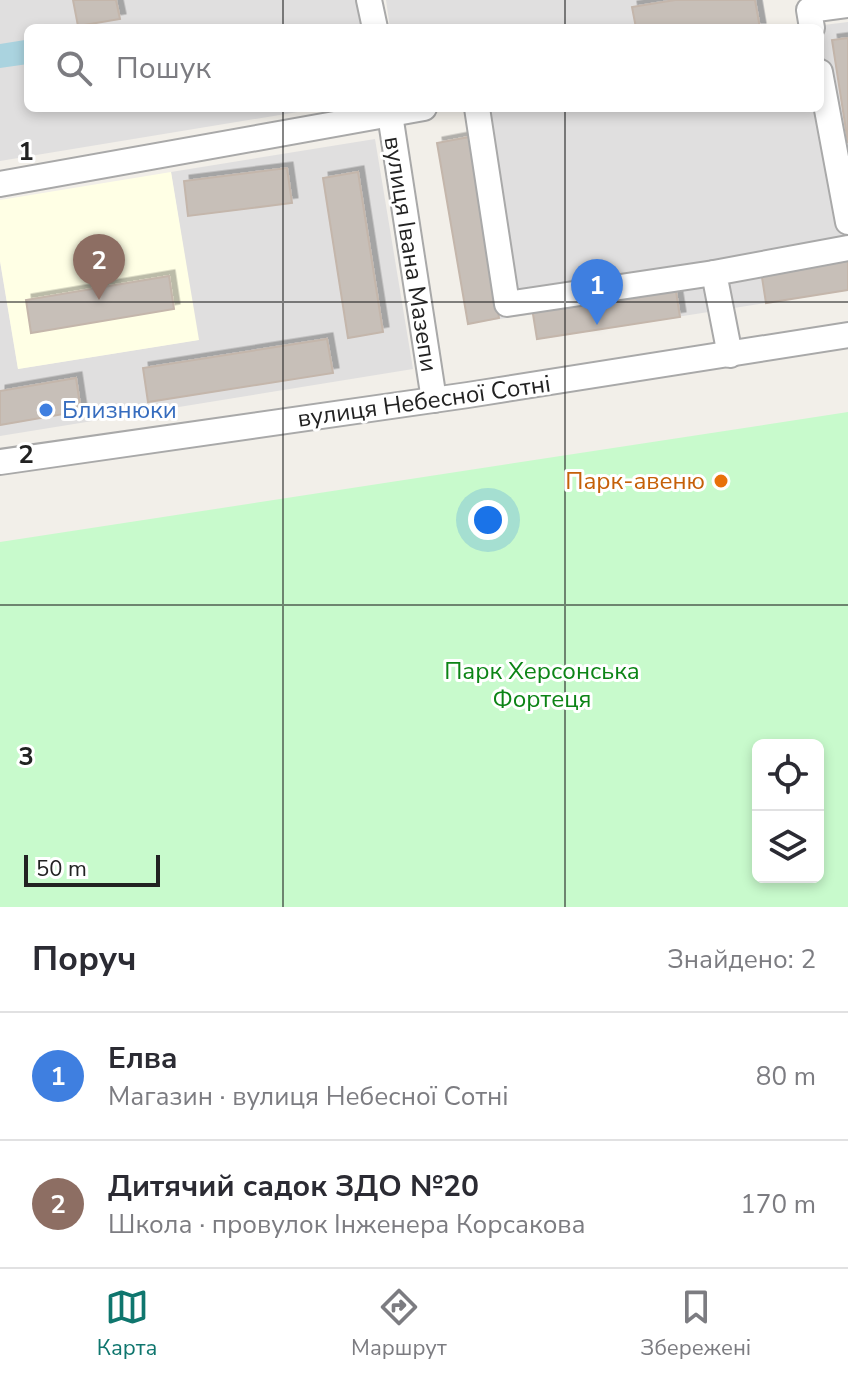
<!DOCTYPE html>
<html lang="uk">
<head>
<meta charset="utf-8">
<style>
  :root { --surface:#fff; --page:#f2f2f3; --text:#2b2b33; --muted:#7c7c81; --line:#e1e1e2; --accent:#0f766e }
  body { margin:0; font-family:"Nunito Sans",sans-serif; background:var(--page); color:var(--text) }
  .controls { position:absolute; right:24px; bottom:24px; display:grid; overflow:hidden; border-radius:12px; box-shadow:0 4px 12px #0003 }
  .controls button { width:72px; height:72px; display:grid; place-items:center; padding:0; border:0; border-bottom:2px solid var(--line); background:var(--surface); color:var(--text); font:40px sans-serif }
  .scale { position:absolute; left:24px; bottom:20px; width:136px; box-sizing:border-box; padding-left:8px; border:4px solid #222; border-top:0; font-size:22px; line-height:28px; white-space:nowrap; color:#222; -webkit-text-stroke:6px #fff; paint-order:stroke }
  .you { position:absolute; left:488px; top:520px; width:28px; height:28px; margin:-20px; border:6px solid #fff; border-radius:50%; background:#1a73e8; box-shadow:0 0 0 12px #1a73e833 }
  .badge { display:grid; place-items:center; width:52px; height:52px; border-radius:50%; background:var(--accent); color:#fff; font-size:26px; font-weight:700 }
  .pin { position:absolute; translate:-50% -66px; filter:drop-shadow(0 2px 4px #0008) }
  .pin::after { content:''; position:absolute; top:42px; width:28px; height:24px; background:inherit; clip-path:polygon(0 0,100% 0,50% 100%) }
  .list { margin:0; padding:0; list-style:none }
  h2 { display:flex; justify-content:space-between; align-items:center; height:104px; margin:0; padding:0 32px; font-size:34px }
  h2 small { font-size:26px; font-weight:400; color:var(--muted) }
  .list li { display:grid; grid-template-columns:52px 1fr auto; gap:24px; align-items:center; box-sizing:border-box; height:128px; padding:0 32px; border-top:2px solid var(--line) }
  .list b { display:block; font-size:30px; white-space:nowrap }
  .list p { margin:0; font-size:26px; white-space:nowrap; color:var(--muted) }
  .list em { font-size:26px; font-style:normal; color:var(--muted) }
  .icon { flex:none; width:44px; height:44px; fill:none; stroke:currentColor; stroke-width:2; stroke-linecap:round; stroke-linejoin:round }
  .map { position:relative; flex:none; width:848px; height:907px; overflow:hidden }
  .search { position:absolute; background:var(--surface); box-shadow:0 4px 12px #0003; left:24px; right:24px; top:24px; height:88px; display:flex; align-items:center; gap:20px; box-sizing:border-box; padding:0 28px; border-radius:12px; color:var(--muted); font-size:30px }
  .sheet { height:360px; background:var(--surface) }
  nav { display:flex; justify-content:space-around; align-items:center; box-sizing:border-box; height:112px; border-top:2px solid var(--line); background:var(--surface); font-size:22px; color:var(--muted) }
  nav a { display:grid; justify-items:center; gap:4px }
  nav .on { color:var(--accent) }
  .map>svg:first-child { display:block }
  .residential { fill:#e0dfdf }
  .education { fill:#ffffe5 }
  .park { fill:#c8facc; fill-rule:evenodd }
  .water { fill:#aad3df }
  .building { fill:#c7bfb8; stroke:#c4b6ab; stroke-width:2; filter:url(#shadow) }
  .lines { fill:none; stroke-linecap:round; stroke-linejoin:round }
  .minor-casing { stroke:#a9a9a9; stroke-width:28 }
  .minor { stroke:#fff; stroke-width:24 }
  .grid { fill:none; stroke:#222; stroke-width:2; stroke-opacity:0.55 }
  .shop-dot { fill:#3f7fe0; stroke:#fff; stroke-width:3 }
  .food-dot { fill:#e8710a; stroke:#fff; stroke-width:3 }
  .labels { text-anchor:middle; stroke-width:6; stroke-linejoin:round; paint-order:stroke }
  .street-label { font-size:24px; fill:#222; stroke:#fff }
  .shop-label { font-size:24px; fill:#366cbe; stroke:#fff; text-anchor:start }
  .food-label { font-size:24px; fill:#c56008; stroke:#fff; text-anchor:end }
  .park-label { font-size:24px; fill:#0c8416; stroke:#fff }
  .grid-label { font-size:26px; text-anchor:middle; font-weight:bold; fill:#222; stroke:#fff; stroke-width:6; stroke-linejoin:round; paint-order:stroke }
</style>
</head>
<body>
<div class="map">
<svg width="848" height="907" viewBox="0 0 848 907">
  <defs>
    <filter id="shadow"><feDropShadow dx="5.5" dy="-5.5" stdDeviation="0" flood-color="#0004"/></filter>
  </defs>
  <rect width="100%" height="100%" fill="#f2efe9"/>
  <g class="residential">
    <polygon points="0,0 356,0 361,28 28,28 28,108 322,108 0,161"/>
    <polygon points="386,0 763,0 767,28 390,28"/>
    <polygon points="848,22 848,290 537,339 533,314 468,324 437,143 484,136 480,108 820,108 820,28 799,28"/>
    <polygon points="375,139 413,369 0,436 0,261 18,369 198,340 171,172"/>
  </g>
  <polygon class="education" points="171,172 199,340 18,369 0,261 0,200"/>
  <path class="park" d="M848,412V907H0V542ZM758,745H818V877H758Z"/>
  <polygon class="water" points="25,40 28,64 0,68 0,44"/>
  <g class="building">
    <polygon points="73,0 116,0 120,19 78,26"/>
    <polygon points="675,0 755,0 760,28 636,28 632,7"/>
    <polygon points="848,38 848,143 832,40"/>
    <polygon points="469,137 499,318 468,324 437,143"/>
    <polygon points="287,168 292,203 188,216 184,181"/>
    <polygon points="358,172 383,332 348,338 323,178"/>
    <polygon points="848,257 848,290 766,303 761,271"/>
    <polygon points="169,276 174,309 31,333 26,300"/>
    <polygon points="675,285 680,317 537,339 532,308"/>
    <polygon points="327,339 333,373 148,402 143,368"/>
    <polygon points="76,378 81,411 0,425 0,391"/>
  </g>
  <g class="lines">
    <g class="minor-casing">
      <g id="minor">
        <polyline points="369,0 375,28"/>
        <polyline points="812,28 809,10 848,5"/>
        <polyline points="820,72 848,222"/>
        <polyline points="389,108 434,400"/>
        <polyline points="477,108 507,304 714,273"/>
        <polyline points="0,184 424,108"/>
        <polyline points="730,355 714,273 848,248"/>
        <polyline points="0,462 468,395 848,335"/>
      </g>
    </g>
    <use href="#minor" class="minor"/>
  </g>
  <path class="grid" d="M283,0V28M565,0V28M283,108V907M565,108V907M0,302H848M0,605H848"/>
  <circle class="shop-dot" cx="46" cy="410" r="8"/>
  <circle class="food-dot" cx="721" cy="481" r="8"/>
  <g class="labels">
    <g class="street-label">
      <text transform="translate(411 254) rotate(81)" y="8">вулиця Івана Мазепи</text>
      <text transform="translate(424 401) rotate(-8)" y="8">вулиця Небесної Сотні</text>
    </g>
    <g class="shop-label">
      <text x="62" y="418">Близнюки</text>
    </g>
    <g class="food-label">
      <text x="705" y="489">Парк-авеню</text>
    </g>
    <g class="park-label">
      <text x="542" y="679">Парк Херсонська<tspan x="542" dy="28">Фортеця</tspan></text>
    </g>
  </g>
  <g class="grid-label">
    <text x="26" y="160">1</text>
    <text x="26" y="463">2</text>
    <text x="26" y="765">3</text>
  </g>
</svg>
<div class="controls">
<button><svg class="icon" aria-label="locate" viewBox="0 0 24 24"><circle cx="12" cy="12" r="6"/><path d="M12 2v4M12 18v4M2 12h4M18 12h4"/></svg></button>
<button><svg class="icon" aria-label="layers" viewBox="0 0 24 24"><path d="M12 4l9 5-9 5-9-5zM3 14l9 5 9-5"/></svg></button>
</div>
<div class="scale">50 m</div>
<div class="you"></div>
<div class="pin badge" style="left:597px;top:325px;background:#3f7fe0">1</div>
<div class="pin badge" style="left:99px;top:300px;background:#8d6e63">2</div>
<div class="search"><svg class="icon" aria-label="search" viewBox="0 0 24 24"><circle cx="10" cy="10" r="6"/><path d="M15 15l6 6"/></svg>Пошук</div>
</div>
<section class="sheet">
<h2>Поруч<small>Знайдено: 2</small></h2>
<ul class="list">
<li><span class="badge" style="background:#3f7fe0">1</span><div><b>Елва</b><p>Магазин · вулиця Небесної Сотні</p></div><em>80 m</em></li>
<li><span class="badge" style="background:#8d6e63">2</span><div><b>Дитячий садок ЗДО №20</b><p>Школа · провулок Інженера Корсакова</p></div><em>170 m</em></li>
</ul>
</section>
<nav>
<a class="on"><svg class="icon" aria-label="map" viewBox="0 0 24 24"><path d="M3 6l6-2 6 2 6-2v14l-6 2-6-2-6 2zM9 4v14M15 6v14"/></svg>Карта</a>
<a><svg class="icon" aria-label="directions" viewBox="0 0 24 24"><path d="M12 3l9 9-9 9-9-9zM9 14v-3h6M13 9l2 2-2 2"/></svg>Маршрут</a>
<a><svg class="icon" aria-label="saved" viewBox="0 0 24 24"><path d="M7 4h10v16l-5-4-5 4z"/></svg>Збережені</a>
</nav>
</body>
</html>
